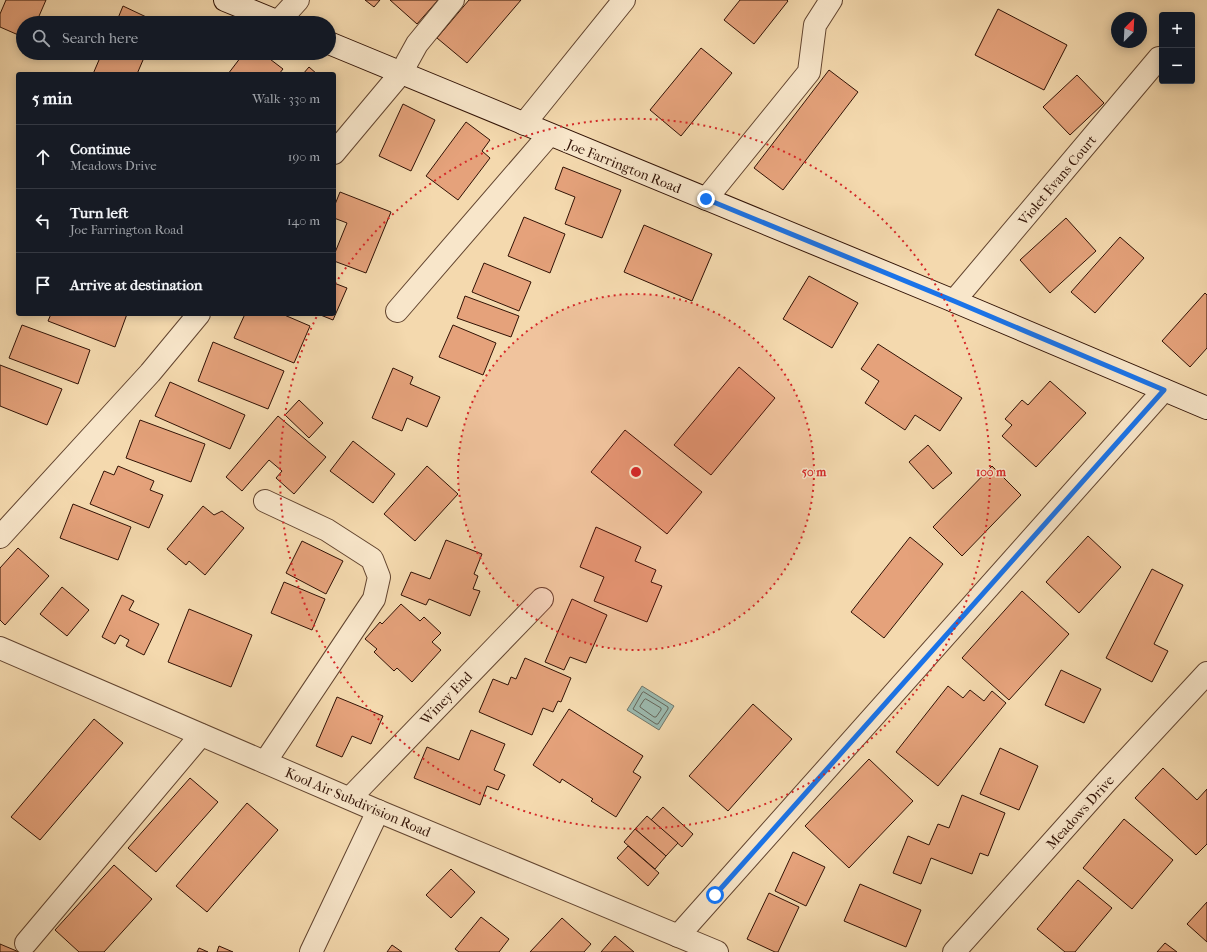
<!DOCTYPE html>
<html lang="en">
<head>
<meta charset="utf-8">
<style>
  :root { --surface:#171b24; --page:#20242c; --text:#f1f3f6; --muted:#9ea1a6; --line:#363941 }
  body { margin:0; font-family:"IM FELL French Canon",serif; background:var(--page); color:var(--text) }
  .controls { position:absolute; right:12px; top:12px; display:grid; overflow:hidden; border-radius:4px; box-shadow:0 2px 10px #0003 }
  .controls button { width:36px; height:36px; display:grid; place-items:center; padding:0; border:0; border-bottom:1px solid var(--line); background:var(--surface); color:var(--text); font:20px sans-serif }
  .compass { position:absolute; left:1111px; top:12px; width:36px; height:36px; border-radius:50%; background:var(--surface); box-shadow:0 2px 10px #0003; rotate:24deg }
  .stop { position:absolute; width:12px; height:12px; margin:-9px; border:3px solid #1a73e8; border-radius:50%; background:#fff }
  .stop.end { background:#1a73e8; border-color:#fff; box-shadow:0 1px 4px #0008 }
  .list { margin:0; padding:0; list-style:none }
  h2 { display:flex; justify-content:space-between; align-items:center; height:52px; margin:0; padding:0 16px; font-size:17px }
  h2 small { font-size:13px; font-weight:400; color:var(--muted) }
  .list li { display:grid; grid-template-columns:26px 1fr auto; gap:12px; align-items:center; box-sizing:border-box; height:64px; padding:0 16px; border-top:1px solid var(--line) }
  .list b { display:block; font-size:15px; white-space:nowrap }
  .list p { margin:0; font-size:13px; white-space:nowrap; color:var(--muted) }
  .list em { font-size:13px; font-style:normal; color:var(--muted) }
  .icon { flex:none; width:22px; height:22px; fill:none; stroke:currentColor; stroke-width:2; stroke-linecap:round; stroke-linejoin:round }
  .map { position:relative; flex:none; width:1207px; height:952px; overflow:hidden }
  .search { position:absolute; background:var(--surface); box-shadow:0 2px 10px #0003; left:16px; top:16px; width:320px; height:44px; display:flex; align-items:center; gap:10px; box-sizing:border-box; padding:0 14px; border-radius:22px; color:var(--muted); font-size:15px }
  .panel { position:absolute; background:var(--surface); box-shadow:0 2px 10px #0003; left:16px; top:72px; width:320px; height:244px; border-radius:4px }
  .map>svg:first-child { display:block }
  .water { fill:#9cbaaf; stroke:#71776b }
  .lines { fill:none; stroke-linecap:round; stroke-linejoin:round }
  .shore { stroke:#66665a; stroke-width:1 }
  .building { fill:#e5a27b; stroke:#311205 }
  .minor-casing { stroke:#62442f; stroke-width:24 }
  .secondary-casing { stroke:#311205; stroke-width:24 }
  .minor { stroke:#f8e6ca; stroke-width:22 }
  .secondary { stroke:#f8e6ca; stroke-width:22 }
  .route { stroke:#1a73e8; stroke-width:5 }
  .ring { fill:none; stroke:#d62828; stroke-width:2; stroke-dasharray:2 4 }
  .labels { text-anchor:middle; stroke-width:3; stroke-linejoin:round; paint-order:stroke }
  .street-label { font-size:14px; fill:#311205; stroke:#f8e6ca }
  .centre { fill:#d62828; stroke:#f8e6ca; stroke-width:2 }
  .ring-label { font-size:12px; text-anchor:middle; font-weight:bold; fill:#d62828; stroke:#f8e6ca; stroke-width:3; stroke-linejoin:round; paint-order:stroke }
</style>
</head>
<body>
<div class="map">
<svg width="1207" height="952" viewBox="0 0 1207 952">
  <rect width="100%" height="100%" fill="#f4d9ae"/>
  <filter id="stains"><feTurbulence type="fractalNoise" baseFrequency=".005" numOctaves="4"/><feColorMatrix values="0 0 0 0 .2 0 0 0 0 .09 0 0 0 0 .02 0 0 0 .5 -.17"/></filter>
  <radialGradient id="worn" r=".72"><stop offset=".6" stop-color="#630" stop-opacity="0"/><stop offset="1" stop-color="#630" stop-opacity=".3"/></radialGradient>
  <polygon class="water" points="642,686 674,706 659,730 627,710"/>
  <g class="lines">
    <g class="shore">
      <polygon points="644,692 668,707 668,709 658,724 656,724 633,709 642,693"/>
      <polygon points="646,699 661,708 661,710 656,717 654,717 640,707 640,706 644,700"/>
    </g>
  </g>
  <g class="building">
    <polygon points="6,0 46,0 36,23 23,23 23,37 0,27 0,14"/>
    <polygon points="365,0 380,0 374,7"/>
    <polygon points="390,0 438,0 417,24"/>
    <polygon points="469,0 521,0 467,63 437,38"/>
    <polygon points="740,0 787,0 788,1 754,44 724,20"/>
    <polygon points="123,6 159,23 116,23"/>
    <polygon points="998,9 1067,45 1044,90 975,55"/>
    <polygon points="701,48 732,73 681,136 650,110"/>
    <polygon points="102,53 146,53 137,74 93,74"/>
    <polygon points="244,53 262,53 283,69 279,74 228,74"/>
    <polygon points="309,67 317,74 303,74"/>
    <polygon points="829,70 858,92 783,190 754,168"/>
    <polygon points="1077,75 1104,103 1070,135 1043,107"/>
    <polygon points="403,104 435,120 411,171 379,156"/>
    <polygon points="466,122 490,140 482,151 490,158 458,200 426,176"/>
    <polygon points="563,167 621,190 602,238 565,224 575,197 555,189"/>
    <polygon points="340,192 391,212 366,273 334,261 334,255 347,223 334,218 334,207"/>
    <polygon points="524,217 565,234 550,273 508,256"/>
    <polygon points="1066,218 1096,251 1050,293 1020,260"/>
    <polygon points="644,225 712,254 692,301 624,272"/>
    <polygon points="1120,237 1144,258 1095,313 1071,292"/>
    <polygon points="484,263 531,282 519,311 472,292"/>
    <polygon points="809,276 858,303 832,348 783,319"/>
    <polygon points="334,283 347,288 333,320 318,314 334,314"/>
    <polygon points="1205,293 1207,295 1207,348 1190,367 1162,341"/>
    <polygon points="465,296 519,316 511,337 457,318"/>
    <polygon points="51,314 127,314 115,347 48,321"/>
    <polygon points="245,314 282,314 310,326 294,363 234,338"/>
    <polygon points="22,325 90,350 78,384 9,358"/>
    <polygon points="453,325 496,343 483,375 439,357"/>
    <polygon points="213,342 284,371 268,409 198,381"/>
    <polygon points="878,344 962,398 940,431 915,415 905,430 865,403 879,381 861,369"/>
    <polygon points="0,365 62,389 47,425 0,406"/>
    <polygon points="739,367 775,398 711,475 674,445"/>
    <polygon points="393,368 413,377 410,384 440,397 427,427 407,418 402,431 372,418"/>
    <polygon points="1050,381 1086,413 1036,467 1002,436 1012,425 1005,419 1022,400 1028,405"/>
    <polygon points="170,382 245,415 230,449 155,416"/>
    <polygon points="299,400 323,423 309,438 285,415"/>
    <polygon points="278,416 326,457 294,494 276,478 282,471 269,460 242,491 226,477"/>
    <polygon points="140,420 205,444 191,482 126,458"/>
    <polygon points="625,430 702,492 667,534 591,472"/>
    <polygon points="353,441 395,474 373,503 330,471"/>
    <polygon points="928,445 952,473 933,489 909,462"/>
    <polygon points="118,466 154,481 150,490 163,495 149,528 90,504 104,471 114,475"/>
    <polygon points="427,466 458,494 415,541 384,514"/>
    <polygon points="992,466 1021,495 962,556 933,527"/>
    <polygon points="73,504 131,527 118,560 60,538"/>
    <polygon points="203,506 214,515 222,511 244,528 205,575 189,561 186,565 167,549"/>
    <polygon points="596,527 641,547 635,561 656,570 651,582 662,586 647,622 594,601 604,577 580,567"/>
    <polygon points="1088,536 1121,567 1079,613 1046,582"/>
    <polygon points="910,537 943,564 884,638 851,612"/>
    <polygon points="446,540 482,554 474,574 478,576 473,589 480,591 470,616 429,599 426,605 401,595 411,572 430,579"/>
    <polygon points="302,541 343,561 326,594 286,573"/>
    <polygon points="18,548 49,576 5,625 0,620 0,568"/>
    <polygon points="1152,569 1183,585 1154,644 1168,651 1152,682 1106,658"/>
    <polygon points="284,582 325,599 312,630 271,613"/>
    <polygon points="62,587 89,610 67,636 40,614"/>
    <polygon points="1022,591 1069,634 1009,700 962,658"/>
    <polygon points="122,595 134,601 129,610 159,624 144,655 126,646 129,640 120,635 115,644 102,637"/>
    <polygon points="572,599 607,615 586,663 570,657 564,670 545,662"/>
    <polygon points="401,604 420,621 424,617 441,633 432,642 441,650 412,682 397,668 394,671 374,652 377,649 365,639 380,622 382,624"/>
    <polygon points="189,609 252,635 231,687 168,662"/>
    <polygon points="525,658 571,678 561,702 558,701 553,712 543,708 532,735 479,712 493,679 508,685 511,677 516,679"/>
    <polygon points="1061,670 1101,689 1084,723 1045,705"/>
    <polygon points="948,686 963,698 970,690 984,701 992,691 1006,703 938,786 896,752"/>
    <polygon points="337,697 383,716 371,744 352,736 342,757 316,746"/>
    <polygon points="753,704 792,739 728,811 689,776"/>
    <polygon points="569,709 643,756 633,772 641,777 616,817 591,801 593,799 562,779 560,783 533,765"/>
    <polygon points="94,719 123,743 40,840 11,817"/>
    <polygon points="471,730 505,744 494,770 505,775 498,790 487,786 480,805 414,778 427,747 459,760"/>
    <polygon points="1000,748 1038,766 1019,810 980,794"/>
    <polygon points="869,759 913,801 849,868 805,826"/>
    <polygon points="1163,768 1197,800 1207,789 1207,844 1196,855 1135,798"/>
    <polygon points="190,778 218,802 156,872 128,848"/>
    <polygon points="962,795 1005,813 988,856 980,853 972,874 931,858 921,884 893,873 908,836 929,845 938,824 949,828"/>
    <polygon points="247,803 278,830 207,912 176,886"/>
    <polygon points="663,807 693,834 682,847 651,820"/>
    <polygon points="647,816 678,843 666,856 635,829"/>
    <polygon points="1124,819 1173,860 1132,909 1083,868"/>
    <polygon points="635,829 666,856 655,869 624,842"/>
    <polygon points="628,846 659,873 648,886 617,858"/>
    <polygon points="793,852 825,867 806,906 775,891"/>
    <polygon points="114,865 152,899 104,952 79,952 55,930"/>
    <polygon points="451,869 475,892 451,918 426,895"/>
    <polygon points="1078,880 1112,908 1075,952 1065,952 1037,929"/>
    <polygon points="860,884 921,910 906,947 844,921"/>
    <polygon points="769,893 799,907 778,952 775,952 747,939"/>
    <polygon points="1207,902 1207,942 1187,924"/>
    <polygon points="481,917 509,939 499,952 459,952 455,949"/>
    <polygon points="562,918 591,944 584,952 530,952"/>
    <polygon points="615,936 634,952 601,952"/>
    <polygon points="1165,943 1177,952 1157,952"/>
    <polygon points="0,944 19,952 0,952"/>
    <polygon points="392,945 402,952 387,952"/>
    <polygon points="219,946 233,952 217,952"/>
    <polygon points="199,948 208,952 197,952"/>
  </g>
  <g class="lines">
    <g class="minor-casing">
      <g id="minor">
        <polyline points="278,22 298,0"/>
        <polyline points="524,124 624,0"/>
        <polyline points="334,153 401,73 417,44 453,0"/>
        <polyline points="706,199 809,72 815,25 831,0"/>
        <polyline points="954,301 1159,58"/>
        <polyline points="397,311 549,135"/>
        <polyline points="0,537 150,373 199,314"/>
        <polyline points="0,648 378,811 717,952"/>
        <polyline points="265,762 374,599 379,577 372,559 327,530 265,501"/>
        <polyline points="350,798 542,599"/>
        <polyline points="678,936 1164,390"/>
        <polyline points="26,943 201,735"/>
        <polyline points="311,952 378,811"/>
        <polyline points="954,952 1107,781 1207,673"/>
      </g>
    </g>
    <g class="secondary-casing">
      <g id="secondary">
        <polyline points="225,0 281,23"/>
        <polyline points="329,43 954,301 1207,408"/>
      </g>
    </g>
    <use href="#minor" class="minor"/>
    <use href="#secondary" class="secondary"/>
  </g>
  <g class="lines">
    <polyline class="route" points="706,199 954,301 1164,390 715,895"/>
  </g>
  <circle cx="636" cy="472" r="178" fill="#d62828" fill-opacity=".12"/>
  <g class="ring">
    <circle cx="636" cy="472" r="178"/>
    <path d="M335 284A355 355 0 1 1 317 316"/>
  </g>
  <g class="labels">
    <g class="street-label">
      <text transform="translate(624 166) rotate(22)" y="5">Joe Farrington Road</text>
      <text transform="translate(1057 180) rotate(-50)" y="5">Violet Evans Court</text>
      <text transform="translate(446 698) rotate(-46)" y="5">Winey End</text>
      <text transform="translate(358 802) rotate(23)" y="5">Kool Air Subdivision Road</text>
      <text transform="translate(1080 812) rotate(-48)" y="5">Meadows Drive</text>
    </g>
  </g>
  <circle cx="636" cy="472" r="6" class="centre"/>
  <g class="ring-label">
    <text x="814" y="476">50 m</text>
    <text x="991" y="476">100 m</text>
  </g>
  <rect width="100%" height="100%" filter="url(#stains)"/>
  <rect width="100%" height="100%" fill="url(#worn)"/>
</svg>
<div class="controls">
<button>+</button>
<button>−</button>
</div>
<svg class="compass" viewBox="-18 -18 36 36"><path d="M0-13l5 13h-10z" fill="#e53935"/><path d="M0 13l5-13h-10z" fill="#9ea1a6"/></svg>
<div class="stop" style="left:715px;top:895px"></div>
<div class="stop end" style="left:706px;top:199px"></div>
<div class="search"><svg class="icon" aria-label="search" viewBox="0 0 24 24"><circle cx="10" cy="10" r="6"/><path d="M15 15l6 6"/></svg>Search here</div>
<section class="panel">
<h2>5 min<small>Walk · 330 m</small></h2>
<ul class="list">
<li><svg class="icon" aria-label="ahead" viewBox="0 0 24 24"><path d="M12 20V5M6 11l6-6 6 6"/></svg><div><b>Continue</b><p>Meadows Drive</p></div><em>190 m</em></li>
<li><svg class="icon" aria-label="left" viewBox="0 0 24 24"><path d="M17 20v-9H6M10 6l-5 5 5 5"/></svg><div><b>Turn left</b><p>Joe Farrington Road</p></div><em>140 m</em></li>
<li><svg class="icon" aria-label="arrive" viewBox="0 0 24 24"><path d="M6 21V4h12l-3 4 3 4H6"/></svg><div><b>Arrive at destination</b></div></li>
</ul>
</section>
</div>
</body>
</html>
